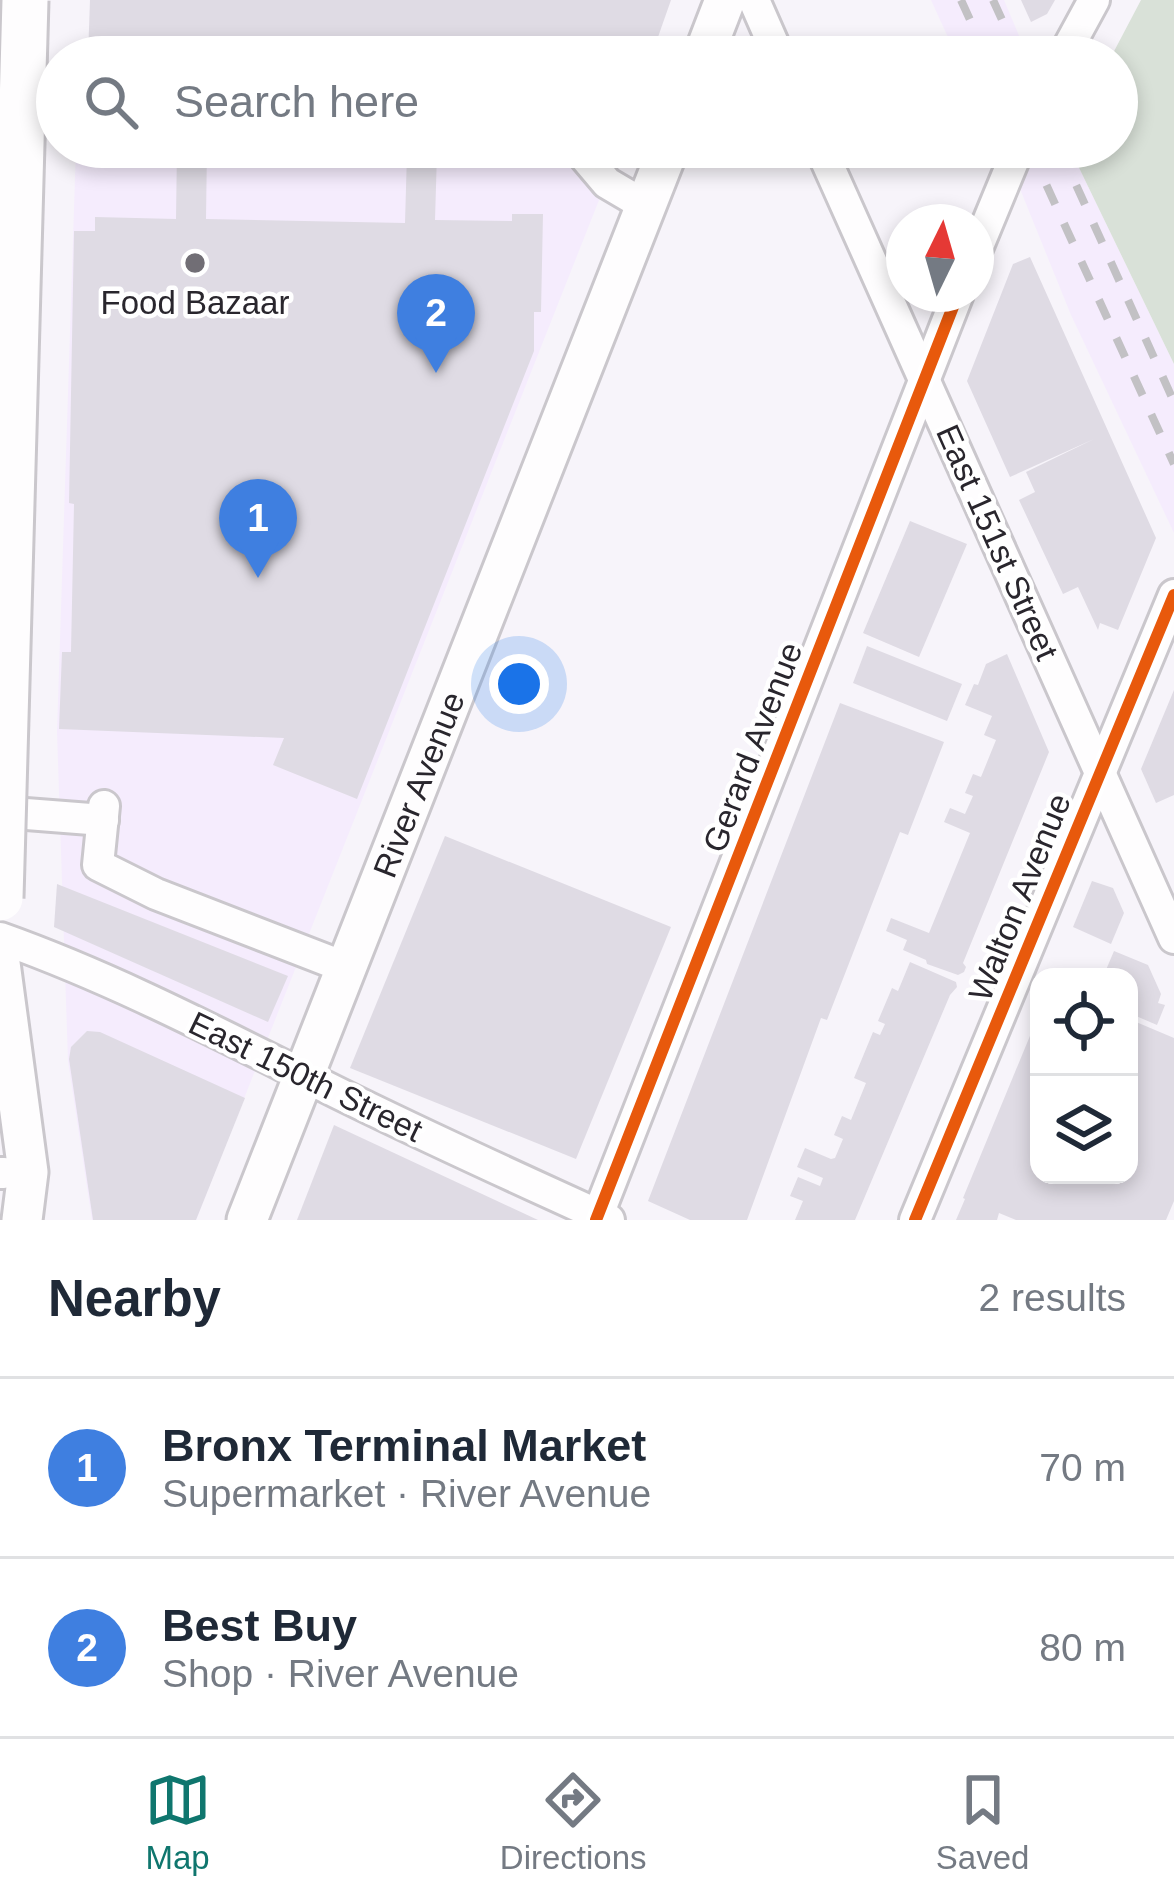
<!DOCTYPE html>
<html lang="en">
<head>
<meta charset="utf-8">
<style>
  :root { --surface:#fff; --page:#f2f2f3; --text:#1f2937; --muted:#747a83; --line:#e0e1e3; --accent:#0f766e }
  body { margin:0; font-family:Helvetica,sans-serif; background:var(--page); color:var(--text) }
  .controls { position:absolute; right:36px; bottom:36px; display:grid; overflow:hidden; border-radius:24px; box-shadow:0 6px 18px #0003 }
  .controls button { width:108px; height:108px; display:grid; place-items:center; padding:0; border:0; border-bottom:3px solid var(--line); background:var(--surface); color:var(--text); font:60px sans-serif }
  .compass { position:absolute; left:886px; top:204px; width:108px; height:108px; border-radius:50%; background:var(--surface); box-shadow:0 6px 18px #0003; rotate:5deg }
  .you { position:absolute; left:519px; top:684px; width:42px; height:42px; margin:-30px; border:9px solid #fff; border-radius:50%; background:#1a73e8; box-shadow:0 0 0 18px #1a73e833 }
  .badge { display:grid; place-items:center; width:78px; height:78px; border-radius:50%; background:var(--accent); color:#fff; font-size:39px; font-weight:700 }
  .pin { position:absolute; translate:-50% -99px; filter:drop-shadow(0 3px 6px #0008) }
  .pin::after { content:''; position:absolute; top:63px; width:42px; height:36px; background:inherit; clip-path:polygon(0 0,100% 0,50% 100%) }
  .list { margin:0; padding:0; list-style:none }
  h2 { display:flex; justify-content:space-between; align-items:center; height:156px; margin:0; padding:0 48px; font-size:51px }
  h2 small { font-size:39px; font-weight:400; color:var(--muted) }
  .list li { display:grid; grid-template-columns:78px 1fr auto; gap:36px; align-items:center; box-sizing:border-box; height:180px; padding:0 48px; border-top:3px solid var(--line) }
  .list b { display:block; font-size:45px; white-space:nowrap }
  .list p { margin:0; font-size:39px; white-space:nowrap; color:var(--muted) }
  .list em { font-size:39px; font-style:normal; color:var(--muted) }
  .icon { flex:none; width:66px; height:66px; fill:none; stroke:currentColor; stroke-width:2; stroke-linecap:round; stroke-linejoin:round }
  .map { position:relative; flex:none; width:1174px; height:1220px; overflow:hidden }
  .search { position:absolute; background:var(--surface); box-shadow:0 6px 18px #0003; left:36px; right:36px; top:36px; height:132px; display:flex; align-items:center; gap:30px; box-sizing:border-box; padding:0 42px; border-radius:66px; color:var(--muted); font-size:45px }
  .sheet { height:516px; background:var(--surface) }
  nav { display:flex; justify-content:space-around; align-items:center; box-sizing:border-box; height:168px; border-top:3px solid var(--line); background:var(--surface); font-size:33px; color:var(--muted) }
  nav a { display:grid; justify-items:center; gap:6px }
  nav .on { color:var(--accent) }
  .map>svg:first-child { display:block }
  .built { fill:#f5ecfd }
  .green { fill:#d9e1d8 }
  .building { fill:#dfdbe4 }
  .lines { fill:none; stroke-linecap:round; stroke-linejoin:round }
  .minor-casing { stroke:#cac7cc; stroke-width:36 }
  .major-casing { stroke:#cac7cc; stroke-width:45 }
  .minor { stroke:#fefdfe; stroke-width:30 }
  .major { stroke:#fefdfe; stroke-width:39 }
  .rail { stroke:#c2c1c4; stroke-width:8; stroke-dasharray:21 21; stroke-linecap:butt }
  .highway-bridge-casing { stroke:#cac7cc; stroke-width:51; stroke-linecap:butt }
  .highway-bridge { stroke:#fefdfe; stroke-width:45 }
  .cycleway-casing { stroke:#fff; stroke-width:20 }
  .cycleway { stroke:#e8590c; stroke-width:12 }
  .poi-dot { fill:#716e75; stroke:#fff; stroke-width:4.5 }
  .labels { text-anchor:middle; stroke-width:9; stroke-linejoin:round; paint-order:stroke }
  .poi-label { font-size:33px; fill:#29262d; stroke:#fff }
  .street-label { font-size:33px; fill:#29262d; stroke:#fff }
</style>
</head>
<body>
<div class="map">
<svg width="1174" height="1220" viewBox="0 0 1174 1220">
  <rect width="100%" height="100%" fill="#f7f4fa"/>
  <g class="built">
    <polygon points="931,0 1004,0 1028,57 957,57"/>
    <polygon points="76,147 620,147 196,1220 92,1220 68,1061 57,732"/>
    <polygon points="1003,147 1069,147 1174,364 1174,533 1071,315"/>
  </g>
  <polygon class="green" points="1141,0 1174,0 1174,364 1069,147 1117,147 1117,57 1111,57"/>
  <g class="building">
    <polygon points="90,0 671,0 651,57 88,57"/>
    <polygon points="1021,0 1055,0 1047,14 1031,22"/>
    <polygon points="177,147 207,147 206,219 405,223 407,153 319,151 319,147 605,147 604,157 437,153 435,220 512,221 512,214 543,214 541,312 534,312 534,351 357,799 273,765 284,738 59,729 62,652 71,652 74,504 69,503 74,231 95,231 95,217 176,219"/>
    <polygon points="1030,257 1156,538 1118,630 1100,623 1098,630 1078,587 1063,594 1019,500 1035,492 1026,472 1094,439 1010,477 967,381 1013,264"/>
    <polygon points="910,521 967,544 919,657 863,633"/>
    <polygon points="867,646 962,684 947,721 853,683"/>
    <polygon points="1007,654 1049,752 963,963 966,967 964,972 958,975 927,964 926,960 903,950 907,940 886,931 891,918 929,933 970,833 944,822 950,808 965,814 973,796 965,793 973,774 981,777 996,740 984,735 992,716 965,705 974,684 978,685 986,664"/>
    <polygon points="1174,690 1174,795 1156,803 1141,769"/>
    <polygon points="840,703 944,742 908,835 900,832 827,1020 821,1018 747,1220 690,1220 648,1201"/>
    <polygon points="445,836 671,927 576,1159 350,1068"/>
    <polygon points="1092,881 1113,888 1124,913 1111,944 1073,927"/>
    <polygon points="57,884 288,976 268,1022 54,927"/>
    <polygon points="1114,951 1148,965 1161,994 1158,1003 1165,1005 1157,1025 1129,1013 1129,977 1103,977"/>
    <polygon points="910,962 956,982 957,987 950,995 855,1220 795,1220 803,1201 790,1196 798,1177 820,1186 823,1178 797,1167 805,1148 831,1159 835,1158 843,1139 834,1135 842,1116 851,1120 866,1083 854,1078 873,1032 880,1035 885,1024 878,1021 892,988 898,991"/>
    <polygon points="1039,1014 1039,1175 1129,1175 1129,1019 1174,1038 1174,1201 1166,1220 1016,1220 999,1213 997,1220 956,1220 965,1199 963,1198"/>
    <polygon points="87,1031 100,1032 245,1098 196,1220 93,1220 69,1059 71,1047"/>
    <polygon points="334,1125 538,1220 297,1220"/>
  </g>
  <g class="lines">
    <g class="minor-casing">
      <g id="minor">
        <polyline points="754,0 779,57"/>
        <polyline points="1063,57 1094,0"/>
        <polyline points="820,147 1174,938"/>
        <polyline points="585,157 607,183 646,206"/>
        <polyline points="976,251 1019,147"/>
        <polyline points="104,806 98,865 156,894 347,968"/>
        <polyline points="0,812 103,820"/>
        <path d="M0,938C107,976 208,1028 310,1079C408,1129 509,1174 609,1220"/>
        <polyline points="0,1173 4,1173"/>
        <polyline points="596,1220 958,294"/>
        <polyline points="915,1220 1174,595"/>
      </g>
    </g>
    <g class="major-casing">
      <g id="major">
        <polyline points="703,57 725,0"/>
        <polyline points="0,963 28,1172 22,1220"/>
        <path id="s1" d="M247,1220L669,147"/>
      </g>
    </g>
    <use href="#minor" class="minor"/>
    <use href="#major" class="major"/>
    <g class="rail">
      <polyline points="961,0 987,57"/>
      <polyline points="993,0 1019,57"/>
      <polyline points="1029,147 1174,464"/>
      <polyline points="1059,147 1174,402"/>
    </g>
    <g class="highway-bridge-casing">
      <polyline id="highway-bridge" points="0,898 25,0"/>
    </g>
    <use href="#highway-bridge" class="highway-bridge"/>
    <g class="cycleway-casing">
      <g id="cycleway">
        <polyline points="596,1220 958,294"/>
        <polyline points="915,1220 1174,595"/>
      </g>
    </g>
    <use href="#cycleway" class="cycleway"/>
  </g>
  <circle class="poi-dot" cx="195" cy="263" r="12"/>
  <g class="labels">
    <g class="poi-label">
      <text x="195" y="314">Food Bazaar</text>
    </g>
    <g class="street-label">
      <text transform="translate(998 542) rotate(66)" y="12">East 151st Street</text>
      <text transform="translate(752 747) rotate(-69)" y="12">Gerard Avenue</text>
      <text dy="12" stroke="none"><textPath href="#s1" startOffset="468">River Avenue</textPath></text>
      <text transform="translate(1019 897) rotate(-68)" y="12">Walton Avenue</text>
      <text transform="translate(306 1076) rotate(26)" y="12">East 150th Street</text>
    </g>
  </g>
</svg>
<div class="controls">
<button><svg class="icon" aria-label="locate" viewBox="0 0 24 24"><circle cx="12" cy="12" r="6"/><path d="M12 2v4M12 18v4M2 12h4M18 12h4"/></svg></button>
<button><svg class="icon" aria-label="layers" viewBox="0 0 24 24"><path d="M12 4l9 5-9 5-9-5zM3 14l9 5 9-5"/></svg></button>
</div>
<svg class="compass" viewBox="-18 -18 36 36"><path d="M0-13l5 13h-10z" fill="#e53935"/><path d="M0 13l5-13h-10z" fill="#747a83"/></svg>
<div class="you"></div>
<div class="pin badge" style="left:258px;top:578px;background:#3f7fe0">1</div>
<div class="pin badge" style="left:436px;top:373px;background:#3f7fe0">2</div>
<div class="search"><svg class="icon" aria-label="search" viewBox="0 0 24 24"><circle cx="10" cy="10" r="6"/><path d="M15 15l6 6"/></svg>Search here</div>
</div>
<section class="sheet">
<h2>Nearby<small>2 results</small></h2>
<ul class="list">
<li><span class="badge" style="background:#3f7fe0">1</span><div><b>Bronx Terminal Market</b><p>Supermarket · River Avenue</p></div><em>70 m</em></li>
<li><span class="badge" style="background:#3f7fe0">2</span><div><b>Best Buy</b><p>Shop · River Avenue</p></div><em>80 m</em></li>
</ul>
</section>
<nav>
<a class="on"><svg class="icon" aria-label="map" viewBox="0 0 24 24"><path d="M3 6l6-2 6 2 6-2v14l-6 2-6-2-6 2zM9 4v14M15 6v14"/></svg>Map</a>
<a><svg class="icon" aria-label="directions" viewBox="0 0 24 24"><path d="M12 3l9 9-9 9-9-9zM9 14v-3h6M13 9l2 2-2 2"/></svg>Directions</a>
<a><svg class="icon" aria-label="saved" viewBox="0 0 24 24"><path d="M7 4h10v16l-5-4-5 4z"/></svg>Saved</a>
</nav>
</body>
</html>
